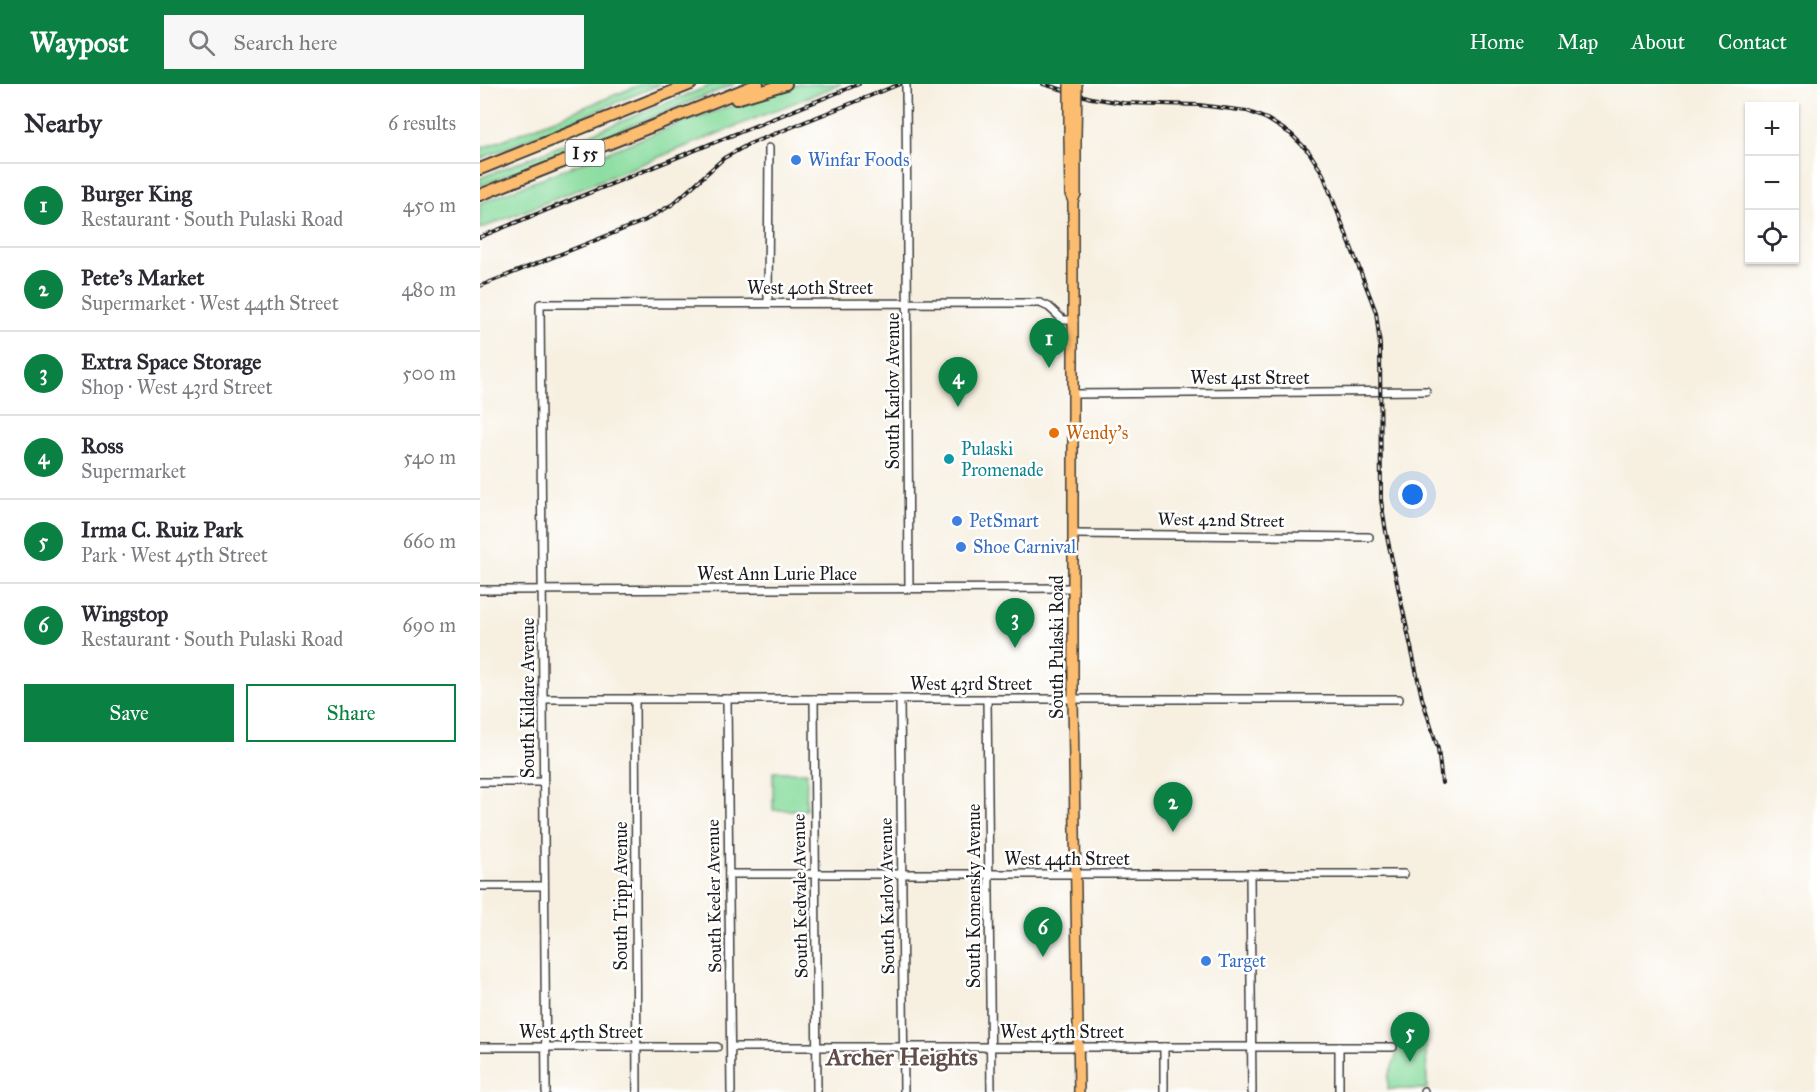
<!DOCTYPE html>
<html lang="en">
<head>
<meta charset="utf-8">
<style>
  :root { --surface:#fff; --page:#f7f7f7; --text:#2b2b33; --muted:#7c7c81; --line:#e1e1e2; --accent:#0b8043 }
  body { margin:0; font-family:"IM FELL Great Primer",serif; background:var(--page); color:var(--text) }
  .controls { position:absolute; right:18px; top:18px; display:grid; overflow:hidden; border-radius:0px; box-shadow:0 2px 4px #0004 }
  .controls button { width:54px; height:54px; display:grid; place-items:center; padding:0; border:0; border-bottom:2px solid var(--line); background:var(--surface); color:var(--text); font:30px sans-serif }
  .you { position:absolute; left:933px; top:411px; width:21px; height:21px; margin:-15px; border:4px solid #fff; border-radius:50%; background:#1a73e8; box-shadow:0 0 0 9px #1a73e833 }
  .badge { display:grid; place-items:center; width:39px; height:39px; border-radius:50%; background:var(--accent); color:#fff; font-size:20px; font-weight:700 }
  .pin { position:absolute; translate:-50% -50px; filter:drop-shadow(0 2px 3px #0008) }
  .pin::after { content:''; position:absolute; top:32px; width:21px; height:18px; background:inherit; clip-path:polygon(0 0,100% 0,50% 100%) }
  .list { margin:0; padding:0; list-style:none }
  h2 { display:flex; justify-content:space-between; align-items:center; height:78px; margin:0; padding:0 24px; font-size:26px }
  h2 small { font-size:20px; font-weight:400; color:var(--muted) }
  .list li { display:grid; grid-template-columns:39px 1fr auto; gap:18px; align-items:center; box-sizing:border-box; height:84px; padding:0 24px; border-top:2px solid var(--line) }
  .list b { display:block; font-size:22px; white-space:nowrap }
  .list p { margin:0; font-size:20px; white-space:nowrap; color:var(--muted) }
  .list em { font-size:20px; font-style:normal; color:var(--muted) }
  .actions { display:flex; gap:12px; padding:18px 24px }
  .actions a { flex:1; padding:14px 0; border:2px solid var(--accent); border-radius:0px; text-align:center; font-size:21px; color:var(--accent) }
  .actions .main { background:var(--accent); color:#fff }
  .icon { flex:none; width:33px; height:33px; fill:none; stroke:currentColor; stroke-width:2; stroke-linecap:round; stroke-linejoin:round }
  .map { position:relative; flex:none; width:1337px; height:1008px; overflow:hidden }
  header { display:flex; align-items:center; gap:36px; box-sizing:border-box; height:84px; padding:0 30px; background:var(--accent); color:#fff }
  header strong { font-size:28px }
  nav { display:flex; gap:33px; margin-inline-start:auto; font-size:21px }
  .search { width:420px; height:54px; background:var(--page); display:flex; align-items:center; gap:15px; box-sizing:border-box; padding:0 21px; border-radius:0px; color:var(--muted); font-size:22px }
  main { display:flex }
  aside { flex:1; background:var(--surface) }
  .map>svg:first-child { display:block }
  .green { fill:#88dc9e; stroke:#527c5d; stroke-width:1.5 }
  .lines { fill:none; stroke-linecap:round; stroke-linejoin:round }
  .minor-casing { stroke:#3d3c3a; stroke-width:10 }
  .major-casing { stroke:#3d3c3a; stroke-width:12 }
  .highway-casing { stroke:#3d3c3a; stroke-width:14 }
  .minor { stroke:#fff; stroke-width:7 }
  .major { stroke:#fcbd6f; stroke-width:9 }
  .highway { stroke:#fcbd6f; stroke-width:10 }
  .rail-casing { stroke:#1c1c1c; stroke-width:4 }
  .rail { stroke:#fff; stroke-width:1.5; stroke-dasharray:4.5; stroke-linecap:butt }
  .major-bridge-casing { stroke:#3d3c3a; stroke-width:12; stroke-linecap:butt }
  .major-bridge { stroke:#fcbd6f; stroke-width:9 }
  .shop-dot { fill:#3f7fe0; stroke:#fff; stroke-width:2 }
  .food-dot { fill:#e8710a; stroke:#fff; stroke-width:2 }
  .culture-dot { fill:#0f9aa8; stroke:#fff; stroke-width:2 }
  .labels { text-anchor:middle; stroke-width:5; stroke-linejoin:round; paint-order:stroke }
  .shield { fill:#fff; stroke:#606060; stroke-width:1.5 }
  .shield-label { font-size:16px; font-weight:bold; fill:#1c1c1c }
  .shop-label { font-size:18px; fill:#366cbe; stroke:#fff; text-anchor:start }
  .street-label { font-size:18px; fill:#1c1c1c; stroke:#fff }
  .food-label { font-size:18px; fill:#c56008; stroke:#fff; text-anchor:start }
  .culture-label { font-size:18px; fill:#0d838f; stroke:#fff; text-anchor:start }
  .district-label { font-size:24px; font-weight:bold; fill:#614e48; stroke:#fff }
</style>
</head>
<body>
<header>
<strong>Waypost</strong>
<div class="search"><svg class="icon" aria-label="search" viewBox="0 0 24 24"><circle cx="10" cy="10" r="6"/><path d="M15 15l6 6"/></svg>Search here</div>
<nav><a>Home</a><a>Map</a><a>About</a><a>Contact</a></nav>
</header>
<main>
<aside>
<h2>Nearby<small>6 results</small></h2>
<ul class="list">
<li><span class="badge">1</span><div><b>Burger King</b><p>Restaurant · South Pulaski Road</p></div><em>450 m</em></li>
<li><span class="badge">2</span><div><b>Pete's Market</b><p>Supermarket · West 44th Street</p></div><em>480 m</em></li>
<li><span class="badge">3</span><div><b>Extra Space Storage</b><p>Shop · West 43rd Street</p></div><em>500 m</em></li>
<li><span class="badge">4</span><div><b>Ross</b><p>Supermarket</p></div><em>540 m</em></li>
<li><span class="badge">5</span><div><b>Irma C. Ruiz Park</b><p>Park · West 45th Street</p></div><em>660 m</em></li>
<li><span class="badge">6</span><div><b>Wingstop</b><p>Restaurant · South Pulaski Road</p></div><em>690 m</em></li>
</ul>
<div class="actions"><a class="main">Save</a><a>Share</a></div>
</aside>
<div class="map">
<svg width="1337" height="1008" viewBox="0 0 1337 1008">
  <rect width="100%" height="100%" fill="#fff"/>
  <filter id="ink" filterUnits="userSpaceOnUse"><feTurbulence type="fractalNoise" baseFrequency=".0167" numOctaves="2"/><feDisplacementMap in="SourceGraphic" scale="12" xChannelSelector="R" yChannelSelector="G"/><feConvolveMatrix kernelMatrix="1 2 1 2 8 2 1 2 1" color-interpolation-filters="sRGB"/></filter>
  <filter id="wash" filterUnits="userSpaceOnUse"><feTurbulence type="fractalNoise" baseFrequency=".008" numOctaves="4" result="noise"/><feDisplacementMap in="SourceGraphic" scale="24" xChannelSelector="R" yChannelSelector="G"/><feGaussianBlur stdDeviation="1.35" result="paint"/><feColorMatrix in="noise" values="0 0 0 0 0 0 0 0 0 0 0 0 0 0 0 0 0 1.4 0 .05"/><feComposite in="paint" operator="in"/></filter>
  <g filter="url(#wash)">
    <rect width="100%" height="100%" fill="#f7f0e1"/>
    <g class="green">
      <polygon points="162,0 181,0 0,75 0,65"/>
      <polygon points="234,0 255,0 0,102 0,94"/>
      <polygon points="319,0 361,0 0,145 0,119 211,35"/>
      <polygon points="293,688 327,688 326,726 293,726"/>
      <polygon points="915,956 946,956 947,1005 908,1005 908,993 916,972"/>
    </g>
  </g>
  <g filter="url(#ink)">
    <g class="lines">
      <g class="minor-casing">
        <g id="minor">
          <polyline points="426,1 429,505"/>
          <polyline points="288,219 289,64"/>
          <polyline points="594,310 946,307"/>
          <polyline points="594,450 889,453"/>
          <polyline points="0,506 594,504"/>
          <polyline points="63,615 919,615"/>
          <polyline points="155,615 157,1008"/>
          <polyline points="247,615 251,1008"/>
          <polyline points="334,615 337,1008"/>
          <polyline points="420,615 424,1008"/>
          <polyline points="507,615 511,1008"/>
          <polyline points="0,698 63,698"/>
          <polyline points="249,790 924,790"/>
          <polyline points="770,790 772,1008"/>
          <polyline points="0,802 64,802"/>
          <polyline points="0,963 237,963"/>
          <polyline points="251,963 913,963"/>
          <polyline points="684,963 684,1008"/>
          <polyline points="859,963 859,1008"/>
          <polyline points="944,1007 944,1008"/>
          <polyline points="66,1008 60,220 560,219 569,223 583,236 594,236"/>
        </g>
      </g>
      <g class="major-casing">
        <g id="major">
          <polyline points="589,53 590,110 593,117"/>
          <polyline points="596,53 596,110 593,117 593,615 599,1008"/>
        </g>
      </g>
      <g class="highway-casing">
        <g id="highway">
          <polyline points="256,15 306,0"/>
          <polyline points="0,85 211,0"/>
          <polyline points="0,111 278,0"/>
        </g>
      </g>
      <use href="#minor" class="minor"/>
      <use href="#major" class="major"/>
      <use href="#highway" class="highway"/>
      <g class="rail-casing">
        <g id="rail">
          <polyline points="563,0 611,14 643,19 719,21 767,27 787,35 811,50 829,68 843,90 896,228 900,261 901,416 906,448 942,614 958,665 962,699"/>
          <polyline points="0,153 379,0"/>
          <polyline points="0,202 164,137 193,120 244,74 269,60 420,0"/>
        </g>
      </g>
      <use href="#rail" class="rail"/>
      <g class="major-bridge-casing">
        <g id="major-bridge">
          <polyline points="589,53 589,0"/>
          <polyline points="596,53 597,0"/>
        </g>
      </g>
      <use href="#major-bridge" class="major-bridge"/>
    </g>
  </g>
  <g class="shop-dot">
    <circle cx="316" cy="76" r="6"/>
    <circle cx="477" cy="437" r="6"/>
    <circle cx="481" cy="463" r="6"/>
    <circle cx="726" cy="877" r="6"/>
  </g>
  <circle class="food-dot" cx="574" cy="349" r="6"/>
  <circle class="culture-dot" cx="469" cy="375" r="6"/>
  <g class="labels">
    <rect class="shield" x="85.5" y="56" width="39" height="26" rx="4.5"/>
    <g class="shield-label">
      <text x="105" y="75">I 55</text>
    </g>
    <g class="shop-label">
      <text x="328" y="82">Winfar Foods</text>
      <text x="489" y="443">PetSmart</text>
      <text x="493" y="469">Shoe Carnival</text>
      <text x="738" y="883">Target</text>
    </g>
    <g class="street-label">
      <text x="330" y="210">West 40th Street</text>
      <text x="770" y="300">West 41st Street</text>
      <text transform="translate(413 307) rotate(-90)" y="6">South Karlov Avenue</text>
      <text transform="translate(741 436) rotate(1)" y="6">West 42nd Street</text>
      <text x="297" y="496">West Ann Lurie Place</text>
      <text transform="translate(577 563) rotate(-90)" y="6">South Pulaski Road</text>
      <text x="491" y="606">West 43rd Street</text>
      <text transform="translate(48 614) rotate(-90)" y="6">South Kildare Avenue</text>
      <text x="587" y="781">West 44th Street</text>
      <text transform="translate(141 812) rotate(-90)" y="6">South Tripp Avenue</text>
      <text transform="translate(234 812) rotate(-91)" y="6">South Keeler Avenue</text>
      <text transform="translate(320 812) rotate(-91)" y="6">South Kedvale Avenue</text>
      <text transform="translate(407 812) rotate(-91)" y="6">South Karlov Avenue</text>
      <text transform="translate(494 812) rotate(-90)" y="6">South Komensky Avenue</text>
      <text x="101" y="954">West 45th Street</text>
      <text x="582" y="954">West 45th Street</text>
    </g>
    <g class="food-label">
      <text x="586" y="355">Wendy's</text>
    </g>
    <g class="culture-label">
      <text x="481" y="371">Pulaski<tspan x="481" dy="21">Promenade</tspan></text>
    </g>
    <g class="district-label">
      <text x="422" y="981">Archer Heights</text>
    </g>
  </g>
</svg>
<div class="controls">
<button>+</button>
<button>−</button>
<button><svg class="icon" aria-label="locate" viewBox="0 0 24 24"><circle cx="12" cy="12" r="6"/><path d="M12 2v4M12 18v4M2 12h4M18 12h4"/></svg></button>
</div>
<div class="you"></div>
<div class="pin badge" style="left:569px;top:284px">1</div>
<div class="pin badge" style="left:693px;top:748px">2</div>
<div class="pin badge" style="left:535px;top:564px">3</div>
<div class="pin badge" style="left:478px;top:323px">4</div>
<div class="pin badge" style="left:930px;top:978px">5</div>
<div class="pin badge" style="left:563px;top:873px">6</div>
</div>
</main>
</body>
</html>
